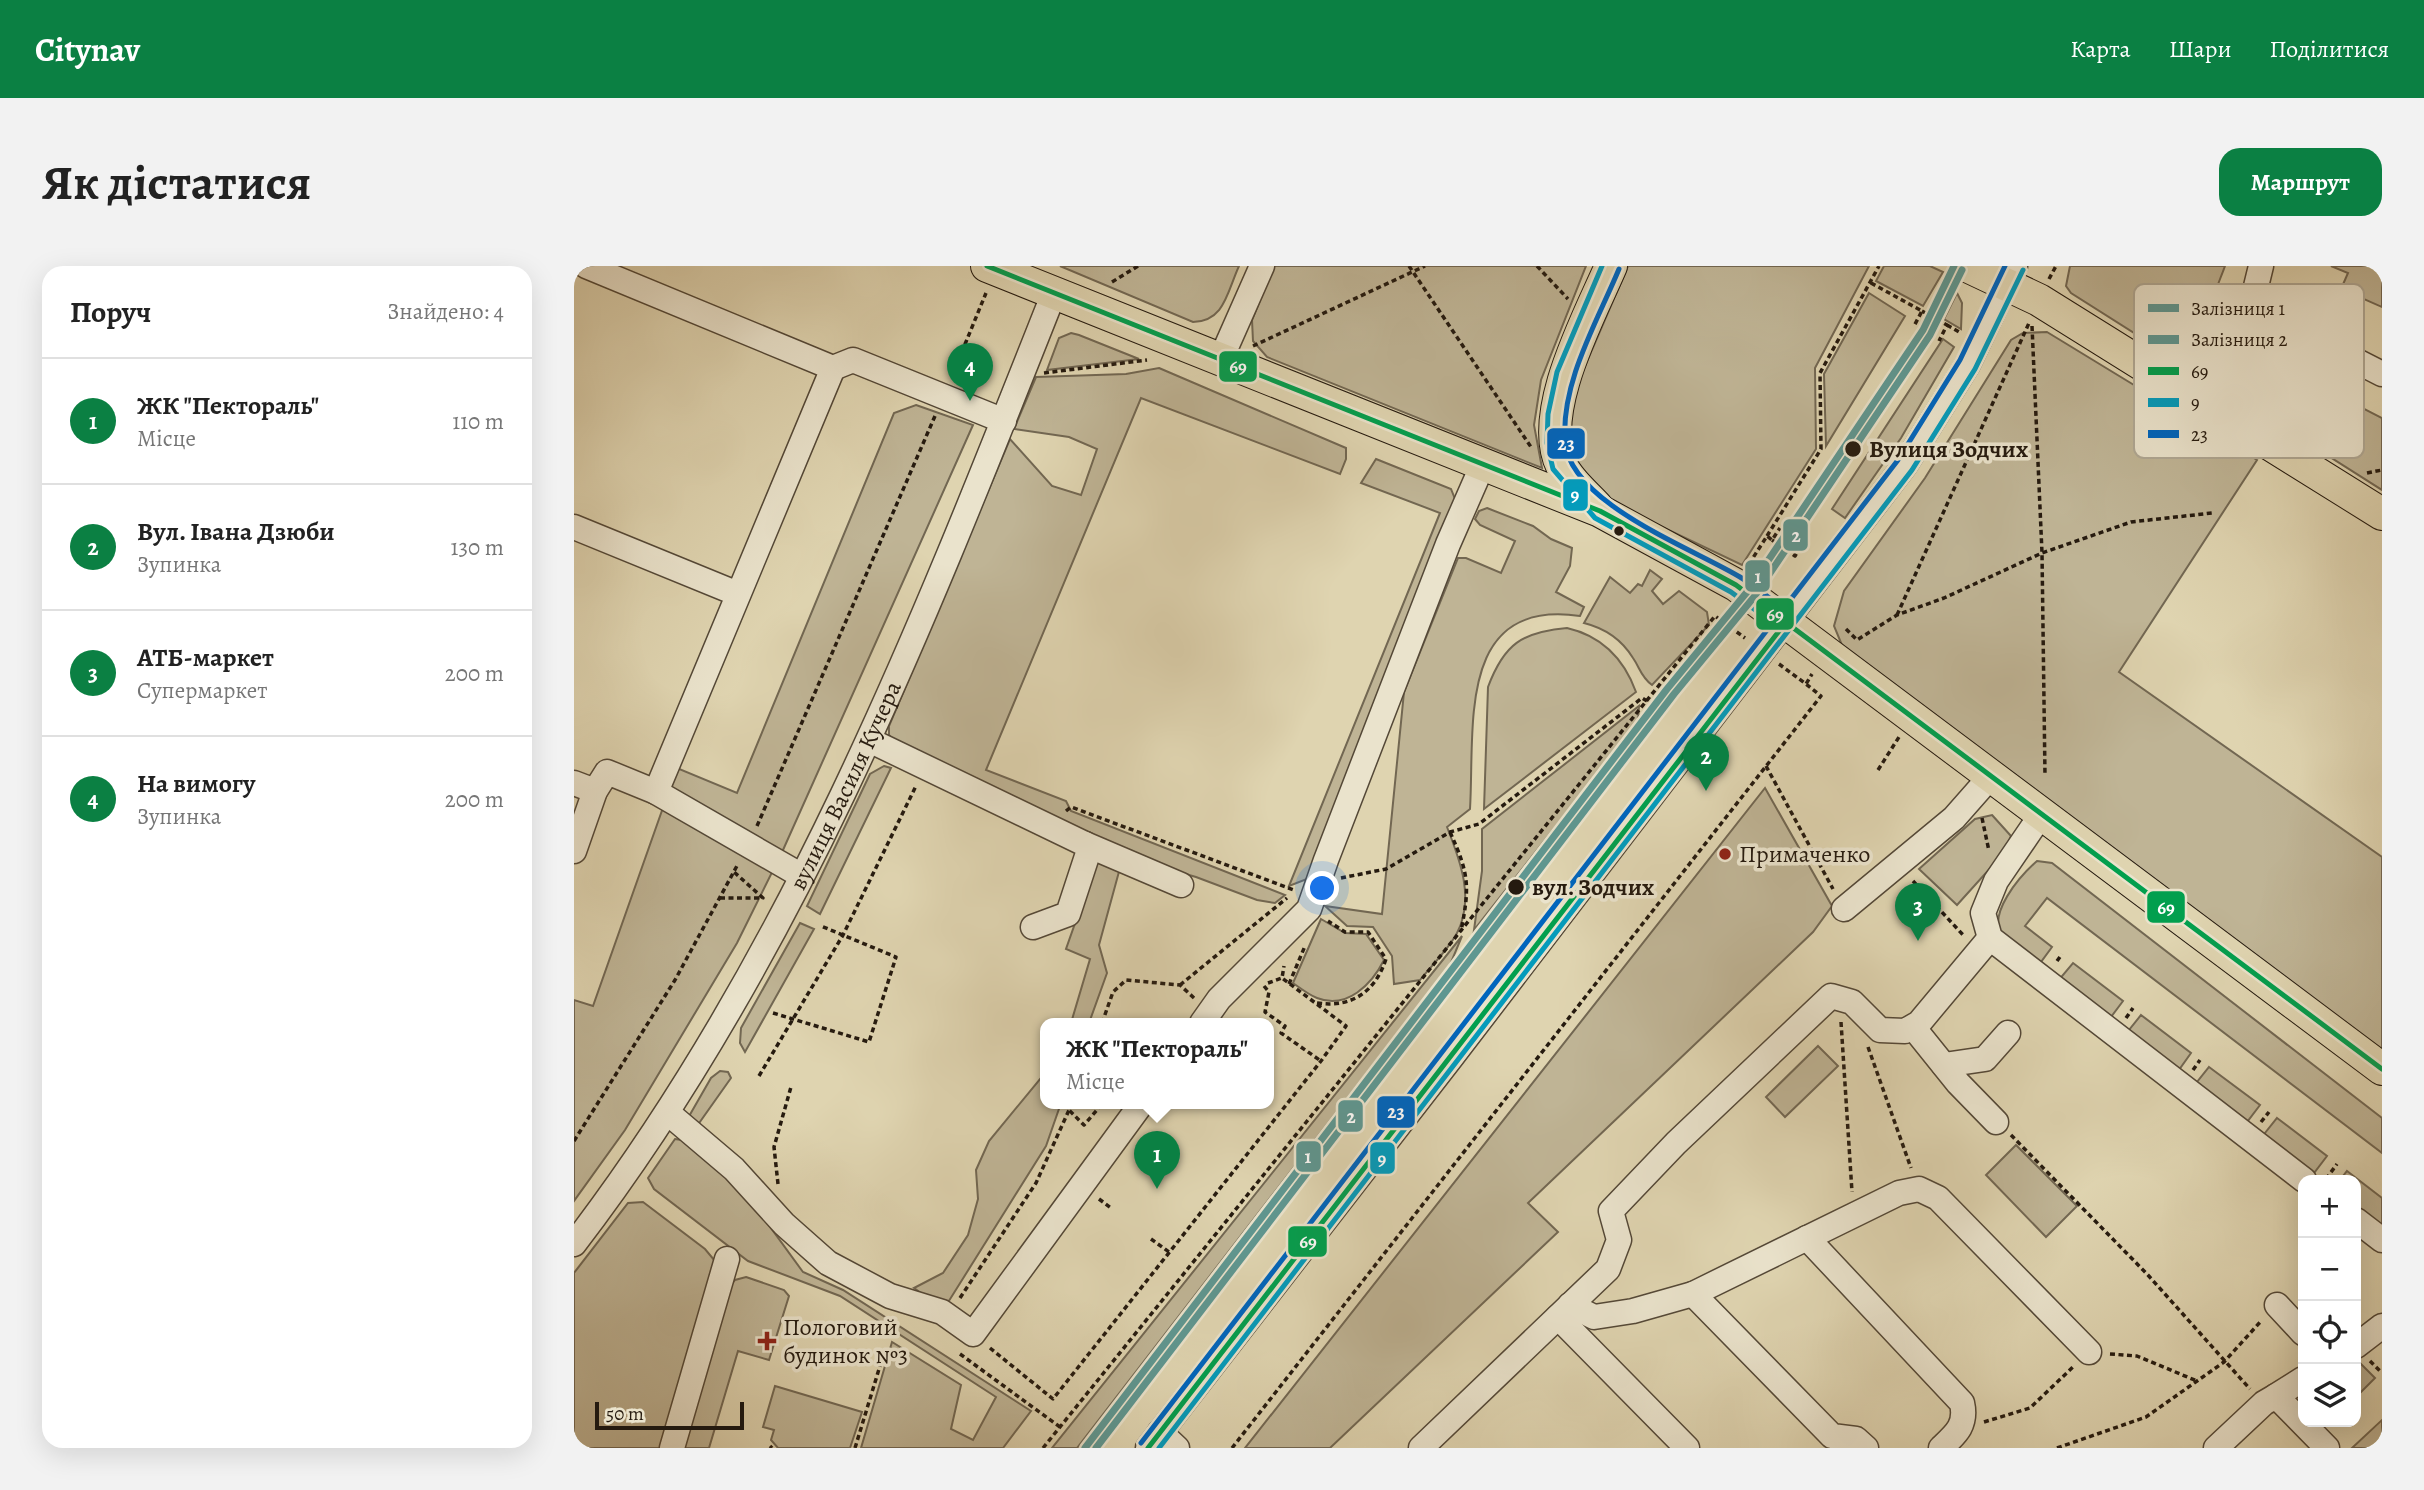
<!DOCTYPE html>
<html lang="uk">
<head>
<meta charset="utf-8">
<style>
  :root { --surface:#fff; --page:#f2f2f2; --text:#222; --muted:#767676; --line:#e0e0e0; --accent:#0b8043 }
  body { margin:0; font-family:Alegreya,serif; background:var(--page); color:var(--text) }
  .controls { position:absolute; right:21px; bottom:21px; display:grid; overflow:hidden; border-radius:14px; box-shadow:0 7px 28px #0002 }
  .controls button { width:63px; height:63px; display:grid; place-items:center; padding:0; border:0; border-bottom:2px solid var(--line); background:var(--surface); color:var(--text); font:35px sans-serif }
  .scale { position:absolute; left:21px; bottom:18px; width:149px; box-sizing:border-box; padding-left:7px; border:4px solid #251a0f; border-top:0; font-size:19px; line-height:24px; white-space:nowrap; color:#251a0f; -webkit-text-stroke:5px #eae3cc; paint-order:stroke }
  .you { position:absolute; left:749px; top:623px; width:24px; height:24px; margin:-18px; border:5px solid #fff; border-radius:50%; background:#1a73e8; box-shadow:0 0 0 10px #1a73e833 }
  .badge { display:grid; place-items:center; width:46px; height:46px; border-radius:50%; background:var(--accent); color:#fff; font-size:23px; font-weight:700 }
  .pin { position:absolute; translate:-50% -58px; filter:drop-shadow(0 2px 4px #0008) }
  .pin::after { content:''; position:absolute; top:37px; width:24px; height:21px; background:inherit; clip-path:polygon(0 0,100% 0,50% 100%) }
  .popup { position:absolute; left:466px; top:752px; width:234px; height:91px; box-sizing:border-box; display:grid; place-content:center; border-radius:14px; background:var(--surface); filter:drop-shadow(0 2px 5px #0005); font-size:23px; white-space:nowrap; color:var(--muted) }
  .popup b { font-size:26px; color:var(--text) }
  .popup::after { content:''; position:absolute; left:50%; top:100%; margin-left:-14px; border:14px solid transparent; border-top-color:var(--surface) }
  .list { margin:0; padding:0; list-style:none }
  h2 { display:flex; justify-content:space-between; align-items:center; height:91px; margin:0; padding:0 28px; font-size:30px }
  h2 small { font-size:23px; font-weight:400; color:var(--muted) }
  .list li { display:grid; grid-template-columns:46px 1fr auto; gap:21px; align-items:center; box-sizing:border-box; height:126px; padding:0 28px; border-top:2px solid var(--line) }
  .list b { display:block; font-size:26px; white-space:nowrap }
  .list p { margin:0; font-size:23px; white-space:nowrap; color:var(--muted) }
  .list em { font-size:23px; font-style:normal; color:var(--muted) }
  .icon { flex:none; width:38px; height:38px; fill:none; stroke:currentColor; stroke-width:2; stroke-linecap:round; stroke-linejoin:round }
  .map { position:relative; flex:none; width:1808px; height:1182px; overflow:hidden; border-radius:21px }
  header { display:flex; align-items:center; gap:42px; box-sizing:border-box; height:98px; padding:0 35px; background:var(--accent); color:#fff }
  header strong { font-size:33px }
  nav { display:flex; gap:38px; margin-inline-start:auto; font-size:24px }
  .intro { display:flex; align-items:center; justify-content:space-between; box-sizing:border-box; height:168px; padding:0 42px }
  h1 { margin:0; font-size:49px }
  .button { padding:18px 32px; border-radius:21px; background:var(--accent); color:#fff; font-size:24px; font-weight:700 }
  main { display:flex; gap:42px; padding:0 42px }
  aside { flex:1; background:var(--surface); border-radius:21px; box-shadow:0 7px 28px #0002 }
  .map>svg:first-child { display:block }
  .green { fill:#bfb495; stroke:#726752; stroke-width:2 }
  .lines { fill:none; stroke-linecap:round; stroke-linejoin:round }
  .minor-casing { stroke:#544837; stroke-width:27 }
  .major-casing { stroke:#251a0f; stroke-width:34 }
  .path { stroke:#251a0f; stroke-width:3.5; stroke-dasharray:5 3.5; stroke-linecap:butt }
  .minor { stroke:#eae3cc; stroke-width:24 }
  .major { stroke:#dfd4b0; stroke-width:32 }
  .bus-1-casing { stroke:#eae3cc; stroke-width:10 }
  .bus-2-casing { stroke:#eae3cc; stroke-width:10 }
  .bus-3-casing { stroke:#eae3cc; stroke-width:10 }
  .bus-1 { stroke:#029f4e; stroke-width:5 }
  .bus-2 { stroke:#049bbb; stroke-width:5 }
  .bus-3 { stroke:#0065bd; stroke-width:5 }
  .rail-1-casing { stroke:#eae3cc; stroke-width:12 }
  .rail-2-casing { stroke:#eae3cc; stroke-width:12 }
  .rail-1 { stroke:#5f9791; stroke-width:7 }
  .rail-2 { stroke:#5f9791; stroke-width:7 }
  .stop-dot { fill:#251a0f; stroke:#eae3cc; stroke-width:2.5 }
  .poi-dot { fill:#8f2418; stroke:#eae3cc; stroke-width:2.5 }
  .labels { text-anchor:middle; stroke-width:7; stroke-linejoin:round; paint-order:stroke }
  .stop-label { font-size:24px; font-weight:bold; fill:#251a0f; stroke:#eae3cc; text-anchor:start }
  .street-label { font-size:24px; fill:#251a0f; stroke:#eae3cc }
  .poi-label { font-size:24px; fill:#251a0f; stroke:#eae3cc; text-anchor:start }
  .key { fill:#eae3cc; stroke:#afa793; stroke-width:2 }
  .key-label { font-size:19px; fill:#251a0f }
  .line-badge { stroke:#eae3cc; stroke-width:2.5 }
  .badge-label { font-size:19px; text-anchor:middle; font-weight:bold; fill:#fff }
</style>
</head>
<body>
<header>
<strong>Citynav</strong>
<nav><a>Карта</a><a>Шари</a><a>Поділитися</a></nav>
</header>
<div class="intro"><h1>Як дістатися</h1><a class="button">Маршрут</a></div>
<main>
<aside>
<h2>Поруч<small>Знайдено: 4</small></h2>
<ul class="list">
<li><span class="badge">1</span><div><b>ЖК &quot;Пектораль&quot;</b><p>Місце</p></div><em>110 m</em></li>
<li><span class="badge">2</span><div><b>Вул. Івана Дзюби</b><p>Зупинка</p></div><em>130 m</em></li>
<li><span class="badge">3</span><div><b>АТБ-маркет</b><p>Супермаркет</p></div><em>200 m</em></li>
<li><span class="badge">4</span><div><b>На вимогу</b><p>Зупинка</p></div><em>200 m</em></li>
</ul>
</aside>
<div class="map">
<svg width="1808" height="1182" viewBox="0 0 1808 1182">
  <rect width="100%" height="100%" fill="#dfd4b0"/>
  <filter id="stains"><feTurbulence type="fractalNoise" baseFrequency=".00286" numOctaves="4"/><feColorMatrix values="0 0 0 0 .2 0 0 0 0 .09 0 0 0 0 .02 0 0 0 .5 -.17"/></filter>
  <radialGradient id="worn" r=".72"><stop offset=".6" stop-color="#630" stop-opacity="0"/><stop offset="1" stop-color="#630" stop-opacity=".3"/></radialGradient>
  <g class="green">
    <path d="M486,0H665C653,26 651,55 619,56Z"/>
    <polygon points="700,0 1012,0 967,114 960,159 968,202 693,91 679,75 678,54"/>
    <polygon points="1054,0 1295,0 1241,102 1242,183 1168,299 1040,238 1008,215 991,180 996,135"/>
    <polygon points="1310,0 1356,0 1369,6 1349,40 1302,15"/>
    <path d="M1496,0H1651C1643,23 1628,47 1645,68L1808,152V224L1497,27L1492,20Z"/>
    <polygon points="1757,0 1808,0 1808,41 1767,23 1774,7"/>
    <polygon points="1295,27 1331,50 1252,180 1250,108"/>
    <polygon points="1383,27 1388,37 1387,63 1370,53"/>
    <polygon points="1473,66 1683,194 1545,406 1808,591 1808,785 1270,384 1260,360 1270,325 1351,212 1437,74 1449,67"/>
    <polygon points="497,67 505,69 565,93 473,104 485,72"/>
    <polygon points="1369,73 1380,81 1327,172 1271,252 1258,243"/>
    <polygon points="585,102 772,182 772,193 766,208 567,132 412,504 492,535 497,545 711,629 701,637 683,634 622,611 556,592 517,567 496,560 321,476 315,469 315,460 436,173 478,220 507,229 523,183 495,171 440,163 462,111 552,108"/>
    <polygon points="342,139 399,159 209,584 163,677 51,864 0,935 0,734 19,740 103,502 163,527 320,147"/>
    <polygon points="802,193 877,223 881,233 733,613 715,620 866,247 787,217"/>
    <path d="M913,242L959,260L977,273L998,282L996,300L982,326L1010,341L1006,350C882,332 901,460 896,543L873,561C886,594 901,633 883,667C874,684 858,699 846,714L820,718L818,690L799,661L773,660L751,640L808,648L830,426L884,292H892L927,307L941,275L906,259L901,253L905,245Z"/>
    <path d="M1076,304L1088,313L1078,325L1089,338L1105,325L1133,346L1135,359L1078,419C1067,411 1066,402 1059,392C1048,374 1030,362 1010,357L1036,311L1056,327L1064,318L1068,320Z"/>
    <path d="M993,362C1028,370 1050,393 1062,426L910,543L914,421C930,378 948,366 993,362Z"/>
    <polygon points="1065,440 1064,456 900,664 908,605 908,563"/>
    <polygon points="310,500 317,502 246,648 233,640 296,508"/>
    <polygon points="1191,522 1258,640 1239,666 954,937 984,966 756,1182 671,1182"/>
    <polygon points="1418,549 1437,570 1430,587 1383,639 1345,603 1401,553"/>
    <polygon points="523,595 546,602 525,679 533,707 515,757 497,757 516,693 492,683"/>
    <path d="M1463,595L1478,597L1808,852V887L1473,632L1451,660L1478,681L1464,700C1453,691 1437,682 1429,672C1411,649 1447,609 1463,595Z"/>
    <path d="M747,653L771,667L792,668L810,694C798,718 773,744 743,732C735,729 726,722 719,717Z"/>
    <polygon points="226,657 240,663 171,786 166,777 167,762"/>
    <polygon points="888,670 876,699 503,1182 478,1182"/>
    <polygon points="1499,697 1549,735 1534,755 1483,716"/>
    <polygon points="1567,749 1617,787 1602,808 1551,769"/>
    <polygon points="1244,780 1264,800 1211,851 1192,831"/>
    <polygon points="1635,801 1686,839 1670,860 1619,821"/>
    <polygon points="146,805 154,806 157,812 123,860 114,852 137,812"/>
    <polygon points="471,807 471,837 487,837 472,880 373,1038 358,1035 340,1022 369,1007 394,969 404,933 402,904 415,875"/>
    <polygon points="1703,852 1753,890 1737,911 1687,872"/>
    <polygon points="101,873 114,875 159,910 229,1006 269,1024 457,1145 429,1182 287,1182 318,1076 387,1119 377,1163 399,1174 422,1131 266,1030 174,995 80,923 74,912"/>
    <polygon points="1442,879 1503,940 1472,971 1412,909"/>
    <polygon points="1773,905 1808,932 1808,964 1782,944 1782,914 1766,914"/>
    <polygon points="69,936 131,983 141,995 91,1182 0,1182 0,1007 54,937"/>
    <polygon points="172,1011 210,1024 215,1030 195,1094 164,1085 135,1182 107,1182 150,1028 161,1014"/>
    <polygon points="1782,1093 1801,1112 1782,1131"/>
    <polygon points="201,1120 288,1146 276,1182 204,1182 197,1174 200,1164 189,1161"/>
    <polygon points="1808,1154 1808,1182 1778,1182"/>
  </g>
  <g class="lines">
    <g class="minor-casing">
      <g id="minor">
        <polyline points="12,0 259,102 279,94 430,155"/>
        <polyline points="1687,0 1677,41 1808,108"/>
        <polyline points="646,95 688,0"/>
        <polyline points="0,261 164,328"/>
        <polyline points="295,474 511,578 515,584 494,648 459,661"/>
        <polyline points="0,517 21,525"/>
        <polyline points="82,526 259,102"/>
        <polyline points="1467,549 1422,615 1409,647 1416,672 1730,914"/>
        <polyline points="511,578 607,619"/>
        <polyline points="0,585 21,525 33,506 82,526 228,610"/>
        <polyline points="1270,643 1380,552 1417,510"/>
        <polyline points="628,757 645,733 735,643 752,594 874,278 909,198"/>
        <polyline points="1339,761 1384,817 1422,856"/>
        <polyline points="1370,799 1411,793 1434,767"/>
        <polyline points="94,847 160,903 210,958 254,997 316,1030 368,1046 399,1068 568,837"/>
        <polyline points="1782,954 1808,974"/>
        <path d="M1233,972L1388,1137C1393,1159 1382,1168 1367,1182"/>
        <path id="s1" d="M0,978C218,694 349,358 480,27"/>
        <polyline points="1119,1028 1258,1170 1282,1173 1292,1182"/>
        <polyline points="996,1039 1020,1051 1059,1045 1119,1028 1325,927 1345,923 1364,932 1515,1086"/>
        <polyline points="1703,1039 1729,1067"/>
        <polyline points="984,1051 1113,1182"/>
        <polyline points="1782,1080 1808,1060"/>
        <polyline points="1702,1130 1729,1113"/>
        <polyline points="586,1166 603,1182"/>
        <polyline points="98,1182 153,993"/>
        <polyline points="574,1182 877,792 1331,199 1394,98 1441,0"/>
        <polyline points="847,1182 1034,1003 1045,974 1037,945 1102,877 1257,730 1278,736 1306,764 1331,765 1345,757 1416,672"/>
        <polyline points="1642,1182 1690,1137 1702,1130 1753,1182"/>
      </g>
    </g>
    <g class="major-casing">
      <g id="major">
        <polyline points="413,0 1026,245 1162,319 1808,803"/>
        <polyline points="1393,0 1465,34 1808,248"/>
        <path d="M1023,241C1011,228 995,215 988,200C962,147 1016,49 1037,0"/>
      </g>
    </g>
    <g class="path">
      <polyline points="835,0 957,181"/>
      <polyline points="963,0 994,33"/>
      <polyline points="1475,13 1482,0"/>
      <polyline points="538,16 564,0"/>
      <polyline points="1297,17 1348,45 1340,60"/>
      <polyline points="1348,45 1373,59 1365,75"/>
      <polyline points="1373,59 1387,67"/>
      <polyline points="1458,60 1468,287 1471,510"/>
      <polyline points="679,80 851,0"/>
      <polyline points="1598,89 1660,51"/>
      <polyline points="470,107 573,94"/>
      <polyline points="378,110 412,27"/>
      <polyline points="1726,168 1778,118"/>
      <polyline points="1793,207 1808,204"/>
      <polyline points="1193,270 1247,183 1246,107 1305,0"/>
      <polyline points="1198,274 1221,290 1229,277"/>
      <polyline points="1175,298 1193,270 1198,274 1206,262"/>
      <polyline points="1323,349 1455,57"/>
      <polyline points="1272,363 1283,374 1323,349 1370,332 1468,287 1557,256 1638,247"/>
      <polyline points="1205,398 1232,418 1238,408"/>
      <polyline points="1192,500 1259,623"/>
      <polyline points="1304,504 1325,471"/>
      <polyline points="492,545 497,541 720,624"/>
      <polyline points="1408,552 1415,585"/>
      <polyline points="183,560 361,150"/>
      <path d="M876,566C895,608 896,620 887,665"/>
      <polyline points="767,612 812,603 876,566 905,558 1068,432 1073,435"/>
      <polyline points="1339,615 1391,671"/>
      <polyline points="146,632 189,632 160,606"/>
      <polyline points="1483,695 1488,688"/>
      <polyline points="694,717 708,712 710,700"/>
      <polyline points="715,718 731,680"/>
      <polyline points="606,719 713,632"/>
      <polyline points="690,720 695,726 691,746 711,760 707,767 747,795"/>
      <path d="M743,737C778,742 801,726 812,693L794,666H771L754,655"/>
      <polyline points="199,747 295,776 322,691 247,660"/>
      <polyline points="1552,752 1559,742"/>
      <polyline points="1267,756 1278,926"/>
      <polyline points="528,757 539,726 552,714 606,719 620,732"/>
      <polyline points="1294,781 1337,902"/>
      <polyline points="1619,804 1626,794"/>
      <polyline points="185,810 269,669 342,520"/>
      <polyline points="498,837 495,844 510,859 529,837"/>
      <polyline points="1687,856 1695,846"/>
      <polyline points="1437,869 1573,1008 1676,1123"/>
      <polyline points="0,875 101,714 164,598"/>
      <polyline points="1752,913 1763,898"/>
      <polyline points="204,918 200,881 217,821"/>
      <polyline points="525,933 537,942"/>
      <polyline points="577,973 595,986"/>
      <polyline points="386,1032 462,917 495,844"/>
      <polyline points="416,1082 479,1133 747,795 772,760 708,712"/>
      <polyline points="386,1088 486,1161"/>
      <polyline points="1536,1088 1563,1090 1623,1115"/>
      <polyline points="1796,1095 1807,1106"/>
      <polyline points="1410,1156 1456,1142 1500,1100"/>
      <polyline points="196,1180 198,1182"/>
      <polyline points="281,1182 309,1090"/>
      <polyline points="469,1182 1141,350 1171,372"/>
      <polyline points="658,1182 1247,430 1232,418"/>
      <polyline points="1483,1182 1572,1151 1650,1096 1688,1054"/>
    </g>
    <use href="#minor" class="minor"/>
    <use href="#major" class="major"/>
    <g class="bus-1-casing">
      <g id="bus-1">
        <polyline points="413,0 1026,245 1162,319 1808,803"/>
        <polyline points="574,1182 1212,356"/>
      </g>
    </g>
    <g class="bus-2-casing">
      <g id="bus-2">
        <polyline points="1028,0 983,106 974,148 973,177 979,203 1021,252 1157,326 1207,363"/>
        <polyline points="585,1182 1338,204 1401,103 1449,4"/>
      </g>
    </g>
    <g class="bus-3-casing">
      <g id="bus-3">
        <path d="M1045,3C1023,56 987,116 991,175C995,237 1118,282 1166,311C1184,322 1200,336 1217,349"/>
        <polyline points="567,1177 1324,194 1386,94 1431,0"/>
      </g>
    </g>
    <use href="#bus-1" class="bus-1"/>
    <use href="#bus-2" class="bus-2"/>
    <use href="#bus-3" class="bus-3"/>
    <g class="rail-1-casing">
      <polyline id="rail-1" points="511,1182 1093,423 1173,326 1349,64 1380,0"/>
    </g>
    <g class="rail-2-casing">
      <polyline id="rail-2" points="522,1182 1100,428 1180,331 1356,69 1388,4"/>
    </g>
    <use href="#rail-1" class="rail-1"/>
    <use href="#rail-2" class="rail-2"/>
  </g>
  <g class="stop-dot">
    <circle cx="1279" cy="183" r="9"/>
    <circle cx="1045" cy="265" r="6"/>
    <circle cx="942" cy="621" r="9"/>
  </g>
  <g class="poi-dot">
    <circle cx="1151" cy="588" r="7"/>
    <path d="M189.5 1064.5h7v7h7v7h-7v7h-7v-7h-7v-7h7z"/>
  </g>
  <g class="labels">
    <g class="stop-label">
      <text x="1295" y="191">Вулиця Зодчих</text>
      <text x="958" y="629">вул. Зодчих</text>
    </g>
    <g class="street-label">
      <text dy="8" stroke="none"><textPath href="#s1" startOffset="534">вулиця Василя Кучера</textPath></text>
    </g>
    <g class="poi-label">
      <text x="1165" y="596">Примаченко</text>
      <text x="209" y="1069">Пологовий<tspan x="209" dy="28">будинок №3</tspan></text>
    </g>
  </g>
  <rect x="1560" y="18" width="230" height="174" rx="10" class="key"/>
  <rect x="1574" y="38" width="31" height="8" fill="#5f9791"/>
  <rect x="1574" y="69" width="31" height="9" fill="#5f9791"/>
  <rect x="1574" y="101" width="31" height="8" fill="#029f4e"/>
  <rect x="1574" y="132" width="31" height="9" fill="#049bbb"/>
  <rect x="1574" y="164" width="31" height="8" fill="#0065bd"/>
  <g class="key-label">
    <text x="1617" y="49">Залізниця 1</text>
    <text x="1617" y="80">Залізниця 2</text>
    <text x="1617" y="112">69</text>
    <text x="1617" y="143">9</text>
    <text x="1617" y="175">23</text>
  </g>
  <g class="line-badge">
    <rect x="644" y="84" width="40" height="33" rx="7" fill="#029f4e"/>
    <rect x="972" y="161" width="40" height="33" rx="7" fill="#0065bd"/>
    <rect x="988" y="212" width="27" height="34" rx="7" fill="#049bbb"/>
    <rect x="1208" y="252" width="27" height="34" rx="7" fill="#5f9791"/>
    <rect x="1170" y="293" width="27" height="34" rx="7" fill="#5f9791"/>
    <rect x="1181" y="331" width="40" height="34" rx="7" fill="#029f4e"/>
    <rect x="1572" y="624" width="40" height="34" rx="7" fill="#029f4e"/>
    <rect x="802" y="829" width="40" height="34" rx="7" fill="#0065bd"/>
    <rect x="763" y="833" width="27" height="34" rx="7" fill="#5f9791"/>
    <rect x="721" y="874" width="27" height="33" rx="7" fill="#5f9791"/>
    <rect x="795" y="875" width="27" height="34" rx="7" fill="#049bbb"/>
    <rect x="713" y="959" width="41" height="33" rx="7" fill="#029f4e"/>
  </g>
  <g class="badge-label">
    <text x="664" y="107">69</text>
    <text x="992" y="184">23</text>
    <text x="1001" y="235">9</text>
    <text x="1222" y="276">2</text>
    <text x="1184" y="317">1</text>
    <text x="1201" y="355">69</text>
    <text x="1592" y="648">69</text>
    <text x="822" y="852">23</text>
    <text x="777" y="857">2</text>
    <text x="734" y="897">1</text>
    <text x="808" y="899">9</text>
    <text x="734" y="982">69</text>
  </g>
  <rect width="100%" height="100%" filter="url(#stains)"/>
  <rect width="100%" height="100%" fill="url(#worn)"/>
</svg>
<div class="controls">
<button>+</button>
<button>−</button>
<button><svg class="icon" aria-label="locate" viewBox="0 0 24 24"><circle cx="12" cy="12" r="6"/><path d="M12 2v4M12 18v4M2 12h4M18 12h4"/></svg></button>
<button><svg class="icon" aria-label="layers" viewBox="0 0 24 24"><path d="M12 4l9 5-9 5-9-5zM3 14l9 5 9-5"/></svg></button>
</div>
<div class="scale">50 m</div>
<div class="you"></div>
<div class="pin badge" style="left:583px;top:923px">1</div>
<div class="popup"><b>ЖК &quot;Пектораль&quot;</b>Місце</div>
<div class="pin badge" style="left:1132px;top:525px">2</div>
<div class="pin badge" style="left:1344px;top:675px">3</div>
<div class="pin badge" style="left:396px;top:135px">4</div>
</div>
</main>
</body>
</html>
